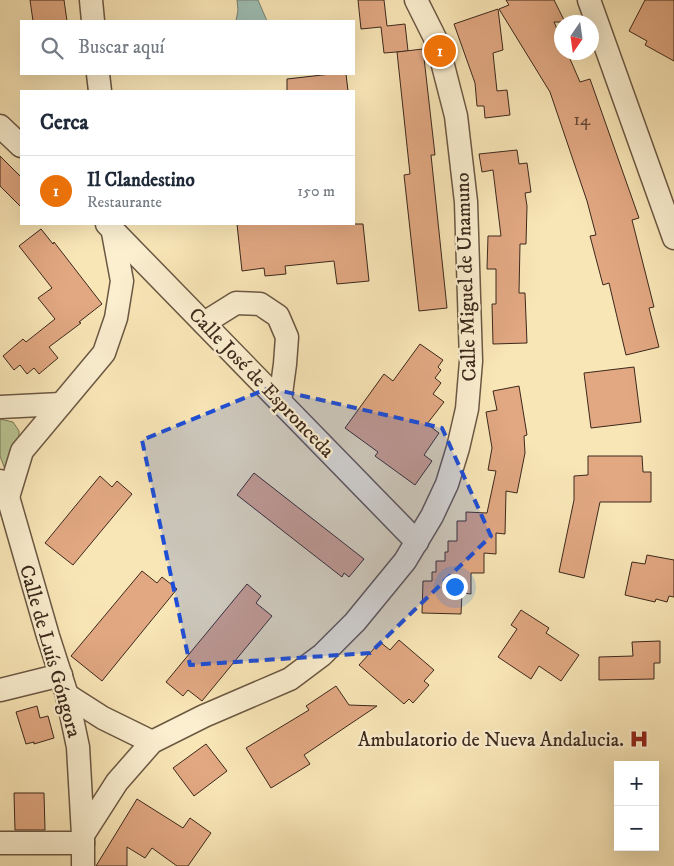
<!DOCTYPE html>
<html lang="es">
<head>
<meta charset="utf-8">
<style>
  :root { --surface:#fff; --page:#f2f2f3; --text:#1f2937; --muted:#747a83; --line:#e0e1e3; --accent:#1a73e8 }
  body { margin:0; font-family:"IM FELL DW Pica",serif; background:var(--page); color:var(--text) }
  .controls { position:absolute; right:15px; bottom:15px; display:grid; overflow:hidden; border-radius:0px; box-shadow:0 5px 20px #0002 }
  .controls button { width:45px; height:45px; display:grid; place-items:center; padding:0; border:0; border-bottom:1px solid var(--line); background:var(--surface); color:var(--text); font:25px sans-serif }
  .compass { position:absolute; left:554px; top:15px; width:45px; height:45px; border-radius:50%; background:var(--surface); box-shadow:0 5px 20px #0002; rotate:193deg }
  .you { position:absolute; left:454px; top:586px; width:18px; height:18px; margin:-12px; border:4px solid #fff; border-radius:50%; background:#1a73e8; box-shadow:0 0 0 8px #1a73e833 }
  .badge { display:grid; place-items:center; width:32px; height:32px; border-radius:50%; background:var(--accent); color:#fff; font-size:16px; font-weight:700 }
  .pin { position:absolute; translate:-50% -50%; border:2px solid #fff; box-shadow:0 1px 5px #0006 }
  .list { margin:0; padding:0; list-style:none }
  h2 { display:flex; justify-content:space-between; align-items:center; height:65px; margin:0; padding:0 20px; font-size:21px }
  h2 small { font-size:16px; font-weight:400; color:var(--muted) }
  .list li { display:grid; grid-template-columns:32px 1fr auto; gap:15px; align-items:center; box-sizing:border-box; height:70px; padding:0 20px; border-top:1px solid var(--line) }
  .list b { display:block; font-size:19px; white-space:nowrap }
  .list p { margin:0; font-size:16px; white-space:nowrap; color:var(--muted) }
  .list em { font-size:16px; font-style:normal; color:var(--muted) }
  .icon { flex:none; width:28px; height:28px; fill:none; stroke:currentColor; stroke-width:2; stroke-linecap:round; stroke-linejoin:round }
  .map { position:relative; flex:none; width:674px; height:866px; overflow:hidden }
  .search { position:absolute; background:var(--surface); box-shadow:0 5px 20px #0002; left:20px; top:20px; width:335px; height:55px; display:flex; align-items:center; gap:12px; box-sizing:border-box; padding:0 18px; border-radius:0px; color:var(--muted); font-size:19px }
  .panel { position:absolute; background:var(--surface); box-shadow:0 5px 20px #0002; left:20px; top:90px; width:335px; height:135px; border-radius:0px }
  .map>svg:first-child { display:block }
  .green { fill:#b9c692; stroke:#7a7757 }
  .water { fill:#9ebeb3; stroke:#778277 }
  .building { fill:#e1a882; stroke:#3c281c }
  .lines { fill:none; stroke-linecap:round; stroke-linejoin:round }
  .minor-casing { stroke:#6b5843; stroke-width:25 }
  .minor { stroke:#fbefd0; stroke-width:22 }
  .marked { fill:#1d4ed8; fill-opacity:0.2; stroke:#1d4ed8; stroke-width:4; stroke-dasharray:10 6; stroke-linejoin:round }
  .labels { text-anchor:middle; stroke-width:4.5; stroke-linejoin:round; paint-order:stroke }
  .number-label { font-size:18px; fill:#654836 }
  .street-label { font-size:20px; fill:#3c281c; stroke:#fbefd0 }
  .poi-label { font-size:20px; fill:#3c281c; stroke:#fbefd0; text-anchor:end }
</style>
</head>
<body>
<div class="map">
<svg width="674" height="866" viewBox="0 0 674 866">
  <rect width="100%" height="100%" fill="#f9e6b7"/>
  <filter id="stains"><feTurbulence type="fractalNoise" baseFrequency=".004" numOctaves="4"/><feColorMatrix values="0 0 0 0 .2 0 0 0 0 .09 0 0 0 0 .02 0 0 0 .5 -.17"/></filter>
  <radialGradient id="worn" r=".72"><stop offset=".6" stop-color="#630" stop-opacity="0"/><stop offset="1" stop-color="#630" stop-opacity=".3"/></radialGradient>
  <polygon class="green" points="0,419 13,422 19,431 19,437 6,472 0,456"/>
  <polygon class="water" points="237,0 258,0 267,21 236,21 238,10"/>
  <g class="building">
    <polygon points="30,0 64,0 67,21 33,21"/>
    <polygon points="358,0 384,0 387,26 405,24 408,51 384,53 381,27 361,29"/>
    <polygon points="506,0 554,0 565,22 554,22 562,40 562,52 567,52 580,82 590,79 639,218 632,220 654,307 649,308 659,347 626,355 609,283 603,285 590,236 596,235 587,201 550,92 499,9 509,5"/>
    <polygon points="645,0 674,0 674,61 645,45 647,41 629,31"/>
    <polygon points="498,9 503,50 493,53 497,91 507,90 510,115 485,118 484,106 477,106 475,83 454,24"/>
    <polygon points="423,49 435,155 431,155 447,308 419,311 404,175 410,174 397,52"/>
    <polygon points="331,74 346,74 348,91 287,91 287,79"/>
    <polygon points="517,150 519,164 527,163 531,192 525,193 527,206 526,244 520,244 519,293 525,293 527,343 493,344 492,304 496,304 496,269 487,269 488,236 501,236 493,170 482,172 479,154"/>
    <polygon points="0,156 21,177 21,207 0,186"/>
    <polygon points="237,224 363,224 369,281 337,284 334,261 285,266 286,274 265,276 264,268 242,271"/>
    <polygon points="41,229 53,244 54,242 102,304 79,322 81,323 49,347 58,358 39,374 34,368 27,374 20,365 14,370 3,356 23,339 26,342 55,319 38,298 52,288 19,246"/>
    <polygon points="420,344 443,360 438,367 441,370 435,378 441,383 433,394 444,402 427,424 439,433 424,455 432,461 415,485 375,456 378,452 345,428 384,374 393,381"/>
    <polygon points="634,367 641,422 591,428 584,373"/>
    <polygon points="519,386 527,435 524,436 525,453 517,493 506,491 505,534 496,533 496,554 484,553 484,573 471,573 471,594 462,593 461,614 422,613 423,581 432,581 432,572 436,572 436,561 445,561 445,552 448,552 448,541 457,541 457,521 466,521 466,512 487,513 496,471 488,470 492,448 486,412 497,410 493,391"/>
    <polygon points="588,456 642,456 643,472 651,472 651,502 600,502 584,578 559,572 574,500 574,476 588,475"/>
    <polygon points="254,473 364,559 349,577 344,573 342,577 237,495"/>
    <polygon points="100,476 112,487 117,481 132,494 73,565 45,543"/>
    <polygon points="647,555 674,560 674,597 669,596 667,602 656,599 655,602 625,595 632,562 645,564"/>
    <polygon points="142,571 157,583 162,577 177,589 102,681 71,656"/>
    <polygon points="247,584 261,596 256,603 272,616 202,701 188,690 183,696 166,682"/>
    <polygon points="521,610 549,628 546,633 579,655 561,681 539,666 531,679 498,657 517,629 511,625"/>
    <polygon points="399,640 434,670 424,681 429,685 413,703 409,699 404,704 359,665 380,642 390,650"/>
    <polygon points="660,641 660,663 654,663 654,679 599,680 599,657 633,656 632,642"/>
    <polygon points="336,686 349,705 377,706 304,755 310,764 271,788 246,748 309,710 306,706"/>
    <polygon points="37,706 40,718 48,716 54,738 34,744 34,742 26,744 16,712"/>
    <polygon points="206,744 227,771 194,796 173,768"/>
    <polygon points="14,793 44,793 45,830 15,830"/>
    <polygon points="137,799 183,828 190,818 211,833 188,866 177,866 152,848 145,858 127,847 127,866 96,866"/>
  </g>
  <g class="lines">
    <g class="minor-casing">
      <g id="minor">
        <polyline points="91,0 93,21"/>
        <polyline points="589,0 674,238"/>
        <polyline points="98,74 100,91"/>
        <polyline points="0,126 21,146"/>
        <polyline points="107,224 417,542"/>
        <polyline points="204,323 236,303 260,304 278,316 287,337 285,364 280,401"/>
        <polyline points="0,407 61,404"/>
        <polyline points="0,481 8,497 48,636 67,695 78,747 83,835 83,866"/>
        <polyline points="8,497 22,451 104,353 116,318 122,281 112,227"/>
        <polyline points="0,690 61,675"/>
        <polyline points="67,695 103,718 152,742"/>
        <polyline points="83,835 117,782 152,742 204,716 290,679 322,655 355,622 405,561 432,516 447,484 458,448 467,409 471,361 466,202 456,116 437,42 416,0"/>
        <polyline points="0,843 83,843"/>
      </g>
    </g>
    <use href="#minor" class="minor"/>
  </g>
  <path class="marked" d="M269,388L442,428L491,536L370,653L190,665L142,440Z"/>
  <defs>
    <g id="hospital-bare" transform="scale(1.5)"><path d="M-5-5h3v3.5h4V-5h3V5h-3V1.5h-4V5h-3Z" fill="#8f2418" stroke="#fbefd0" stroke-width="2.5" paint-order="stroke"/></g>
  </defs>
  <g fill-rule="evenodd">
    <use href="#hospital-bare" x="639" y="739"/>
  </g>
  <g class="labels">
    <g class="number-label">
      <text x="582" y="125">14</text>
    </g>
    <g class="street-label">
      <text transform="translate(465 277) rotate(-92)" y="7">Calle Miguel de Unamuno</text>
      <text transform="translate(262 382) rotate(46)" y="7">Calle José de Espronceda</text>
      <text transform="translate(51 651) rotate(74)" y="7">Calle de Luís Góngora</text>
    </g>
    <g class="poi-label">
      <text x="624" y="746">Ambulatorio de Nueva Andalucia.</text>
    </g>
  </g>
  <rect width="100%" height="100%" filter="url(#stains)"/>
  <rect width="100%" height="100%" fill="url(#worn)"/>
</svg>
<div class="controls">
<button>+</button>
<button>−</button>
</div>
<svg class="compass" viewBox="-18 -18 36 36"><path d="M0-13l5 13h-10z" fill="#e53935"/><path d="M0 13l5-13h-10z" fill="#747a83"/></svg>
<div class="you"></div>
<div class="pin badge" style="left:440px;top:51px;background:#e8710a">1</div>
<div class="search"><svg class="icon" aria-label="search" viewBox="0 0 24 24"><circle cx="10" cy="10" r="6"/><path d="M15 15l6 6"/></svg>Buscar aquí</div>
<section class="panel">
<h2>Cerca<small></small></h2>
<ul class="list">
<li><span class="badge" style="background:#e8710a">1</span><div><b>Il Clandestino</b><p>Restaurante</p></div><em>150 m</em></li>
</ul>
</section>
</div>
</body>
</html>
